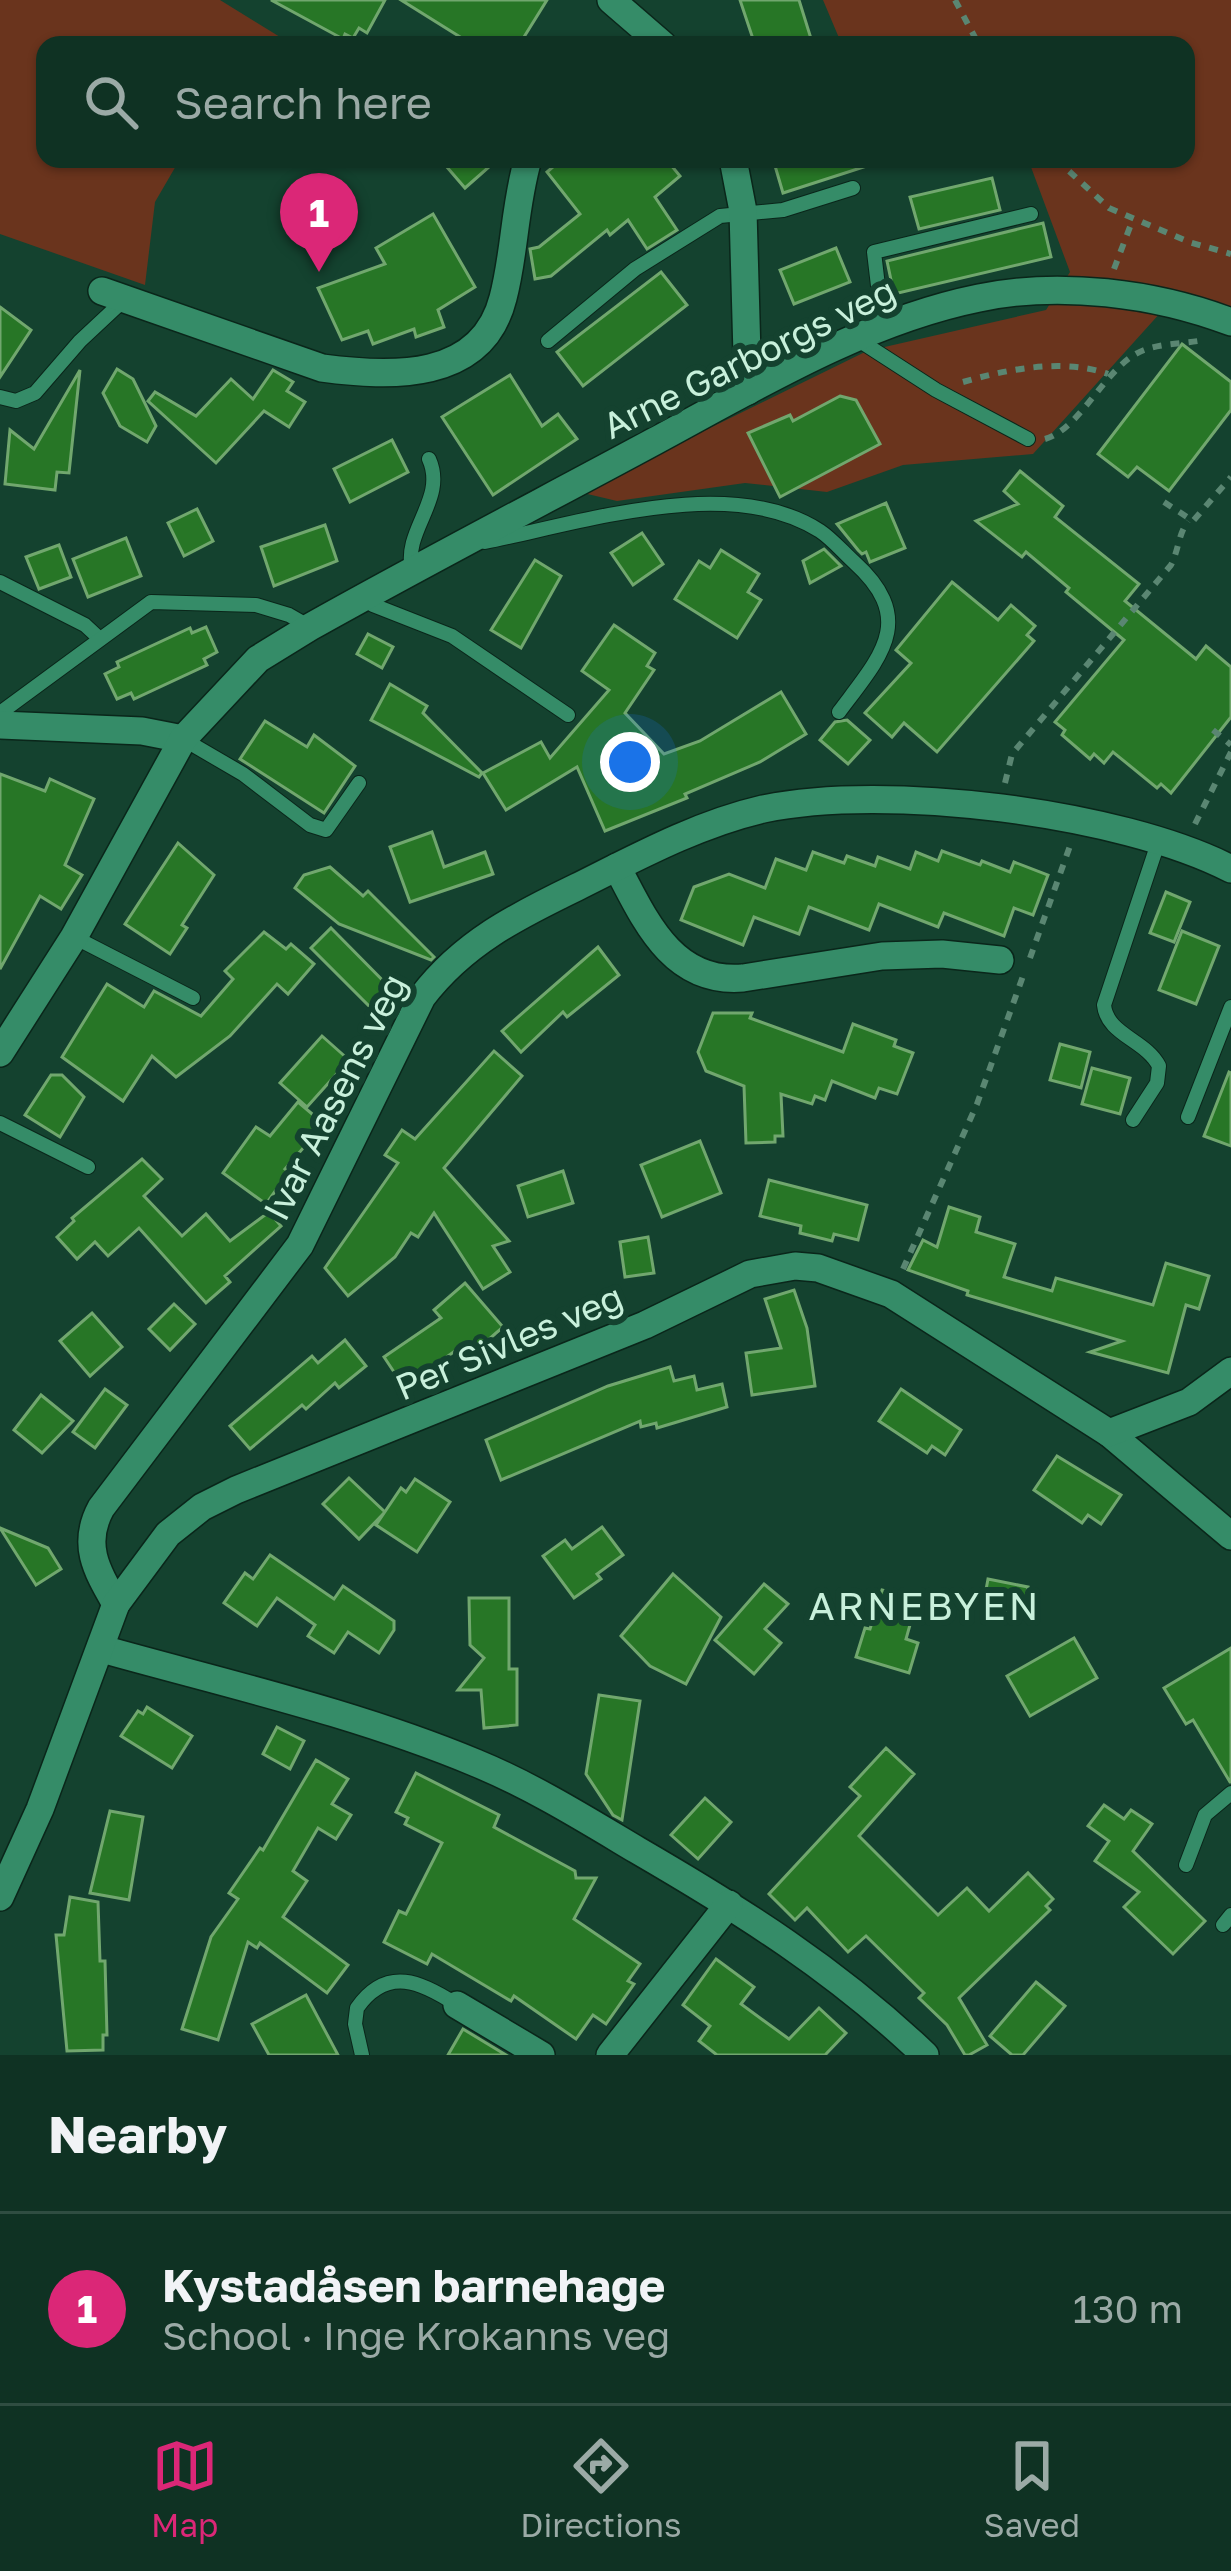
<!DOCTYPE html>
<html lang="en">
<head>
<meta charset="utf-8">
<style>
  :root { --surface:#0f3223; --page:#183a2b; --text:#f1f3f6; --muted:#9baaa6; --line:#2f4d41; --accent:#db2777 }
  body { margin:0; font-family:"Golos Text",sans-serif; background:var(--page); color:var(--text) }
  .you { position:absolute; left:630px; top:762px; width:42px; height:42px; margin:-30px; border:9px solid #fff; border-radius:50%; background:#1a73e8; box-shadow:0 0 0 18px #1a73e833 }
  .badge { display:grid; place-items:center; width:78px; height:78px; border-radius:50%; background:var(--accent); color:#fff; font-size:39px; font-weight:700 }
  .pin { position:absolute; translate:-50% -99px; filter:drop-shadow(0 3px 6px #0008) }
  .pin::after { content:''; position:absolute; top:63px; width:42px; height:36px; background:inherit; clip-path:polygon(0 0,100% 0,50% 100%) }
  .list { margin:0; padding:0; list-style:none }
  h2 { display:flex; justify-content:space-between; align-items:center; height:156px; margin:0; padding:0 48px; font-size:51px }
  h2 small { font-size:39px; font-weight:400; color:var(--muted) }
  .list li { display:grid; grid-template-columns:78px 1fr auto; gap:36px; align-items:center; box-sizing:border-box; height:192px; padding:0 48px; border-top:3px solid var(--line) }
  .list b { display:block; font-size:45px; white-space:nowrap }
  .list p { margin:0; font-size:39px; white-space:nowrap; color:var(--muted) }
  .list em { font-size:39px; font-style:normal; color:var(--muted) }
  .icon { flex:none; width:66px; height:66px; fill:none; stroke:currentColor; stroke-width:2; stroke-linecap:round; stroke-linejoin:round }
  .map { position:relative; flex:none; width:1231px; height:2055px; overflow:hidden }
  .search { position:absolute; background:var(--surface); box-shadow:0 3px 9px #0004; left:36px; right:36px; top:36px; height:132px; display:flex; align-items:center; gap:30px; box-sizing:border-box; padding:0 42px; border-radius:24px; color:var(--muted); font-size:45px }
  .sheet { height:348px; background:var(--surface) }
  nav { display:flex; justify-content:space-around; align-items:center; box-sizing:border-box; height:168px; border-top:3px solid var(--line); background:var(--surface); font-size:33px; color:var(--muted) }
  nav a { display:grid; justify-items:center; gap:6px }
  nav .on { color:var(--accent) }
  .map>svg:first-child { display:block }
  .green { fill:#6a341d }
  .building { fill:#277626; stroke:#71a76e; stroke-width:3 }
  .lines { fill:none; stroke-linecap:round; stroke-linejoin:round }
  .lane-casing { stroke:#0a261a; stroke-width:16 }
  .street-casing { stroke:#0a261a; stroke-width:30 }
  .path { stroke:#5a8672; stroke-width:6; stroke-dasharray:9 9; stroke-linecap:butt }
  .lane { stroke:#358c68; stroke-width:14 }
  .street { stroke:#358c68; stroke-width:27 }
  .labels { text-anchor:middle; stroke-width:12; stroke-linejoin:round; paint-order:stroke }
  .street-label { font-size:36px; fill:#c8f0db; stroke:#14422f }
  .neighbourhood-label { font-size:39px; letter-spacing:3px; fill:#c8f0db; stroke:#14422f }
</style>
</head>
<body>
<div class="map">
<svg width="1231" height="2055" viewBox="0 0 1231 2055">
  <rect width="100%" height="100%" fill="#14422f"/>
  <g class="green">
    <polygon points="0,0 220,0 293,45 45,45 45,159 180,159 155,202 145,285 0,234"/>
    <polygon points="823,0 1231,0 1231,310 1180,291 1033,454 903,465 827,492 745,483 617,501 579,492 867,351 1046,310 1070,272 1028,159 1186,159 1186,45 842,45"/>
  </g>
  <g class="building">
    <polygon points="271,0 385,0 367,33 359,28 353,38 345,34 343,39"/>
    <polygon points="401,0 547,0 519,45 473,45"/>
    <polygon points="740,0 799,0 813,45 755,45"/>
    <polygon points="440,159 498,159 465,188"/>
    <polygon points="562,159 666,159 680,176 655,197 677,230 647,249 628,220 610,235 607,230 551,276 535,279 530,249 539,247 580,214 547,172"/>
    <polygon points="773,159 872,159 873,164 783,193"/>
    <polygon points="992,178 1000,210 919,229 910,197"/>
    <polygon points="433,214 475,287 438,310 444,327 416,337 414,329 373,344 368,331 342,340 318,288 385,264 376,248"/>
    <polygon points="1043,223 1051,257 894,294 887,261"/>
    <polygon points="836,248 850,282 794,304 780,270"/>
    <polygon points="661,272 687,305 583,386 557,352"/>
    <polygon points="0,307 31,330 0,377"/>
    <polygon points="1182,344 1231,382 1231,410 1169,491 1137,467 1128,477 1098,454"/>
    <polygon points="117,369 133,379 156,426 147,442 120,426 103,393"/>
    <polygon points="80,370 69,473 57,472 55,490 5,484 10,430 34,449"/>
    <polygon points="273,370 293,382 287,391 305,402 289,427 264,411 216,463 148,401 155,392 196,416 231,379 253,399"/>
    <polygon points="510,375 542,426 558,414 577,439 493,495 442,417"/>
    <polygon points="840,396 856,400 880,444 780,497 748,433 790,415 793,421"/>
    <polygon points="392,440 408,472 350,502 334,469"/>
    <polygon points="1020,471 1063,506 1055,517 1139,584 1125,601 1196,659 1206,646 1231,667 1231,717 1171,793 1161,784 1157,788 1113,752 1104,763 1094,754 1090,759 1062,735 1065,730 1055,722 1124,640 1066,592 1069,588 1026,552 1022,557 976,521 1018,504 1004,491"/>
    <polygon points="886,503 905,548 870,562 866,552 862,554 858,550 837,524"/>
    <polygon points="197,509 213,541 184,556 168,523"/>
    <polygon points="325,525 337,561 274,586 261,547"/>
    <polygon points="642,533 663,564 633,585 611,553"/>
    <polygon points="126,538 141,576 88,597 73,559"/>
    <polygon points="59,545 71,577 39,589 26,557"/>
    <polygon points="824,549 841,566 810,583 803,561"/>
    <polygon points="721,550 759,574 748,592 761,600 737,638 675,599 699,561 710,568"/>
    <polygon points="535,560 561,576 521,648 491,630"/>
    <polygon points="952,582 998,620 1011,605 1035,626 1027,635 1034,641 937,752 904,723 892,737 865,713 911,663 896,650"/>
    <polygon points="614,625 655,653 647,666 654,670 625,713 664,754 700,741 781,692 806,734 760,762 685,794 687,798 605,831 577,767 506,810 483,773 541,742 550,758 609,690 582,671"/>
    <polygon points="206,627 217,652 204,659 207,665 134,699 131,693 117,699 105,674 119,667 117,662 190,628 192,633"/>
    <polygon points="368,634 393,647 382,668 357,654"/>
    <polygon points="390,684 427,706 423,713 482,773 479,777 371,720"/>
    <polygon points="847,720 870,740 848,764 820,740 835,722"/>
    <polygon points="265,721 307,747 314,735 355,766 324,813 240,759"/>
    <polygon points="0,774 45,791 50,779 94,799 65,865 82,875 61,909 40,896 0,969"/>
    <polygon points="432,832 444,867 485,852 493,874 410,902 390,847"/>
    <polygon points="178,843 214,875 182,925 187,928 170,954 125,924"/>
    <polygon points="942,851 980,865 982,861 1010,872 1014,862 1048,875 1033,915 1014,908 1004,936 944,913 938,927 879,904 869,930 809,907 799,934 754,917 743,945 681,920 694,887 729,874 765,888 776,859 806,870 813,852 844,863 847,856 875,866 878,857 910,869 916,852 938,861"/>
    <polygon points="330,867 363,896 368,891 434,957 431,960 339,924 295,888 304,875"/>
    <polygon points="1166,892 1190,902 1174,942 1150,933"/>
    <polygon points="331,928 400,998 384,1021 311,948"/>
    <polygon points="1182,931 1219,946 1196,1004 1159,990"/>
    <polygon points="264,932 286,949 291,944 314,964 288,994 277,984 230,1036 176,1077 152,1056 123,1101 62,1057 107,984 144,1007 154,991 201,1016 233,979 225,971"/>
    <polygon points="598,947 619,975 567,1017 563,1012 521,1052 502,1031"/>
    <polygon points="713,1013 752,1013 750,1018 843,1052 853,1024 896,1040 894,1046 913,1053 897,1094 879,1088 875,1098 832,1081 825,1100 815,1096 812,1104 781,1094 783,1136 775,1136 775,1142 746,1143 744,1086 706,1071 698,1052"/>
    <polygon points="322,1036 349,1060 307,1107 280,1083"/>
    <polygon points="1060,1044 1090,1052 1081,1088 1050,1080"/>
    <polygon points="494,1051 522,1076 444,1168 509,1241 493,1246 510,1272 483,1289 434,1213 418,1237 411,1233 395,1257 348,1296 325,1268 398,1163 385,1155 402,1130 415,1139"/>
    <polygon points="1092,1068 1130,1078 1120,1114 1082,1104"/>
    <polygon points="1229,1072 1231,1073 1231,1146 1204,1136"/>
    <polygon points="51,1075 62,1075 84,1097 60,1137 25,1115"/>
    <polygon points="298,1102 324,1124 285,1169 289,1172 266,1204 223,1173 256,1127 270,1136"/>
    <polygon points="700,1141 721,1193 662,1217 641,1165"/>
    <polygon points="142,1159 162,1179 144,1196 182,1236 206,1214 230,1241 269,1212 281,1226 225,1276 230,1282 206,1303 139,1228 108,1256 95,1242 77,1259 57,1237 74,1221 72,1218"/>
    <polygon points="563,1171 573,1203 528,1217 518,1186"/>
    <polygon points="769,1180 867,1205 858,1240 834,1234 832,1241 800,1233 801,1226 760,1216"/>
    <polygon points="949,1207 980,1217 976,1232 1015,1244 1004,1277 1052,1291 1056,1278 1153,1305 1166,1263 1209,1276 1199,1309 1186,1305 1168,1373 1090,1352 1122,1341 967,1295 968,1291 908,1270 923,1240 937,1247"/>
    <polygon points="648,1237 654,1273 625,1277 620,1242"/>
    <polygon points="465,1283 503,1327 464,1361 455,1351 404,1387 384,1357 441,1318 434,1310"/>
    <polygon points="794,1290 807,1328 815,1386 752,1395 746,1353 781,1348 765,1299"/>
    <polygon points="174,1304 195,1324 170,1350 149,1329"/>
    <polygon points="92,1313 122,1347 90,1376 60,1341"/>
    <polygon points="345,1340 366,1366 339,1388 335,1383 306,1409 302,1405 250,1449 230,1426 312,1356 318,1363"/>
    <polygon points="670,1367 674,1381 694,1376 697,1390 722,1384 727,1407 657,1428 656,1423 641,1427 640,1421 501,1480 486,1440 608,1386"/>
    <polygon points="105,1389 127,1405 95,1448 73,1432"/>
    <polygon points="901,1389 961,1430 945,1455 932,1446 927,1453 879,1421"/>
    <polygon points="41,1395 73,1421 42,1453 14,1430"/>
    <polygon points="1057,1456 1121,1495 1101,1524 1088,1515 1082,1523 1034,1490"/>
    <polygon points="349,1478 385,1512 359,1539 323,1504"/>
    <polygon points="415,1479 450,1502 417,1552 376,1525 401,1488 406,1492"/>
    <polygon points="602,1527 623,1555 597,1574 601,1579 574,1598 543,1556 565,1540 572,1549"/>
    <polygon points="0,1528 48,1548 61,1569 36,1585"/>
    <polygon points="270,1555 334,1599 343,1586 394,1621 394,1630 379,1653 348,1632 334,1653 308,1636 315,1625 277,1598 257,1626 224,1603 245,1573 253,1579"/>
    <polygon points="673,1574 721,1617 686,1684 650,1666 621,1636"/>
    <polygon points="988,1579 1028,1587 1023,1613 983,1606"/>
    <polygon points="764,1584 788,1604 765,1629 781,1643 754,1674 715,1640"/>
    <polygon points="882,1590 917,1600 906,1639 918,1643 909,1673 856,1657 865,1628 870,1629"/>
    <polygon points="469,1598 509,1598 509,1669 517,1669 517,1725 484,1728 481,1690 458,1690 484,1658 470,1645"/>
    <polygon points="1074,1638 1097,1678 1030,1716 1007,1676"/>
    <polygon points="1231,1648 1231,1782 1230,1782 1193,1720 1186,1724 1164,1688"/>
    <polygon points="599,1695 640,1701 622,1820 613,1815 586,1774"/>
    <polygon points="147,1707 192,1736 172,1768 121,1736 138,1711 143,1714"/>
    <polygon points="277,1727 304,1741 290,1769 263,1754"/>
    <polygon points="886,1748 914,1774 859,1836 938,1915 967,1888 989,1911 1028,1873 1053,1899 1046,1906 1050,1910 959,1998 987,2045 969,2055 965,2055 947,2025 919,1998 924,1993 866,1936 848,1952 807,1908 795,1920 769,1894 860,1796 850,1787"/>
    <polygon points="316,1760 348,1779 332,1804 351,1815 336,1839 318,1828 293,1871 307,1881 283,1917 348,1965 327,1993 260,1943 257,1948 248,1942 218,2040 182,2029 211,1937 238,1899 229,1893 260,1848 263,1850"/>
    <polygon points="416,1773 499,1815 494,1827 575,1871 576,1878 596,1878 574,1919 640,1964 628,1981 634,1984 606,2024 593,2015 576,2039 514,1996 511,2001 432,1954 427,1964 384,1942 399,1911 406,1914 442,1843 405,1824 408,1818 396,1812"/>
    <polygon points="705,1798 731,1822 698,1859 671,1835"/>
    <polygon points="1104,1805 1124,1819 1131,1810 1152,1824 1133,1851 1205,1921 1173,1954 1124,1907 1139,1892 1095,1861 1109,1841 1088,1826"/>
    <polygon points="110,1811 143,1817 129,1900 90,1893"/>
    <polygon points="70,1897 98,1902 100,1961 105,1961 107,2035 103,2035 103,2050 67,2051 56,1935 64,1935"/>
    <polygon points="716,1959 754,1987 741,2004 789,2039 819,2008 846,2033 825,2055 717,2055 699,2041 710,2026 683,2005"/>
    <polygon points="1036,1982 1065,2006 1023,2055 1012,2055 990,2036"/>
    <polygon points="306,1995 338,2055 269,2055 252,2024"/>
    <polygon points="463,2029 506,2055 448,2055"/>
  </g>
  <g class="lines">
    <g class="lane-casing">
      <g id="lane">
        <polyline points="883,328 874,252 1031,214"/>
        <polyline points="857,339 936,390 1028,439"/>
        <polyline points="548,341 635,269 720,216 783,210 853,188"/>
        <polyline points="0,397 16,401 35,393 80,341 125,299"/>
        <path d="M485,542C581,523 731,473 820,531C832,539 843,552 854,562C918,620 880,657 839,712"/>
        <path d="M412,569C403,530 447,499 429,459"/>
        <polyline points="0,582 85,625 100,639"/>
        <polyline points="365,596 373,605 452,636 568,715"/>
        <polyline points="0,713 151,602 256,605 289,615 310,627"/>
        <polyline points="183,739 243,774 310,825 326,830 359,783"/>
        <polyline points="74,937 193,998"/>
        <polyline points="1188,1117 1231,1007"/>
        <path d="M1133,1120L1157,1083L1159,1066C1146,1040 1107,1035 1104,1005L1159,840"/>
        <polyline points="0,1123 88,1167"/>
        <polyline points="1186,1865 1205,1815 1231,1793"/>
        <polyline points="1223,1925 1231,1915"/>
        <path d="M362,2055L355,2024L357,2008C387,1965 422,1982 457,2005"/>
      </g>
    </g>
    <g class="street-casing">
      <g id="street">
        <polyline points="611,0 663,45"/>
        <polyline points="733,159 743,211 748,391"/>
        <path d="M102,291L322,368C390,377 482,382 503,298C515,253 514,207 528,159"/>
        <polyline points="0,725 142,731 183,739"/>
        <path d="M617,867C645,920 672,984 743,978L882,956L942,954L1000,960"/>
        <path d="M0,1053L74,937L183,739L258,659L310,627C424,563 540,503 655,441C757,386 865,321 979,298C1059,281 1155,293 1231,322"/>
        <polyline points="1109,1433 1231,1536"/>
        <path d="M116,1604C97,1571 81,1545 101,1508L300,1245L422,997C463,943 517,916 577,887C637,857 698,824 763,809C885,783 1120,812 1231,869"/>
        <path d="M102,1649C227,1684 356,1713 476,1763C532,1786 585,1819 637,1850C742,1911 836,1970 925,2055"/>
        <polyline points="0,1897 40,1809 116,1604 168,1534 202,1507 236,1490 645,1325 750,1274 795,1266 818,1268 891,1294 1109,1433 1189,1402 1231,1371"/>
        <polyline points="457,2005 541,2055"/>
        <polyline points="610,2055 729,1904"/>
      </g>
    </g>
    <g class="path">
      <polyline points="955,0 979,45"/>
      <polyline points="1056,159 1109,208 1189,242 1231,254"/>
      <polyline points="1114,269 1133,219"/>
      <path d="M963,382C1008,369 1064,358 1108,374"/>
      <path d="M1045,439C1078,430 1102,375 1134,355C1151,344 1178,344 1198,341"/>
      <polyline points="1164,502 1193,521 1231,477"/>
      <polyline points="1213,730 1231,745"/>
      <path d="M1005,783L1012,754L1171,565C1179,549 1178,535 1188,521"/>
      <polyline points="1195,824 1231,752"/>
      <polyline points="1030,958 1070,846"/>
      <polyline points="903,1269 977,1104 1023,976"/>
    </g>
    <use href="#lane" class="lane"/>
    <use href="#street" class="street"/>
  </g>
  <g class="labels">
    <g class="street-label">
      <text transform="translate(749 358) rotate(-26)" y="13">Arne Garborgs veg</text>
      <text transform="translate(335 1097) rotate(-63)" y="13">Ivar Aasens veg</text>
      <text transform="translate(509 1342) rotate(-23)" y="13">Per Sivles veg</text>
    </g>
    <g class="neighbourhood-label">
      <text x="925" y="1620">ARNEBYEN</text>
    </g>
  </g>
</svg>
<div class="you"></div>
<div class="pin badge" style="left:319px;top:272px">1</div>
<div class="search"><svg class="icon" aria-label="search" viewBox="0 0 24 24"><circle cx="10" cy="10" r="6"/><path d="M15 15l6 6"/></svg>Search here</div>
</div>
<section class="sheet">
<h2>Nearby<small></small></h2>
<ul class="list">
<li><span class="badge">1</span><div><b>Kystadåsen barnehage</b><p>School · Inge Krokanns veg</p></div><em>130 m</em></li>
</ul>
</section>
<nav>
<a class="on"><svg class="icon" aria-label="map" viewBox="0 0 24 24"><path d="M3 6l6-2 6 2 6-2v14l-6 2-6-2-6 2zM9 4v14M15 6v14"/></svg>Map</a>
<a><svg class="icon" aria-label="directions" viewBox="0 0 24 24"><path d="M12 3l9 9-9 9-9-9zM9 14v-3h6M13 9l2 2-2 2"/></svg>Directions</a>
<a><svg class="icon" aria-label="saved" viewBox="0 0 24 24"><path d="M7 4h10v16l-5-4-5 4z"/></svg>Saved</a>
</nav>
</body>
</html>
